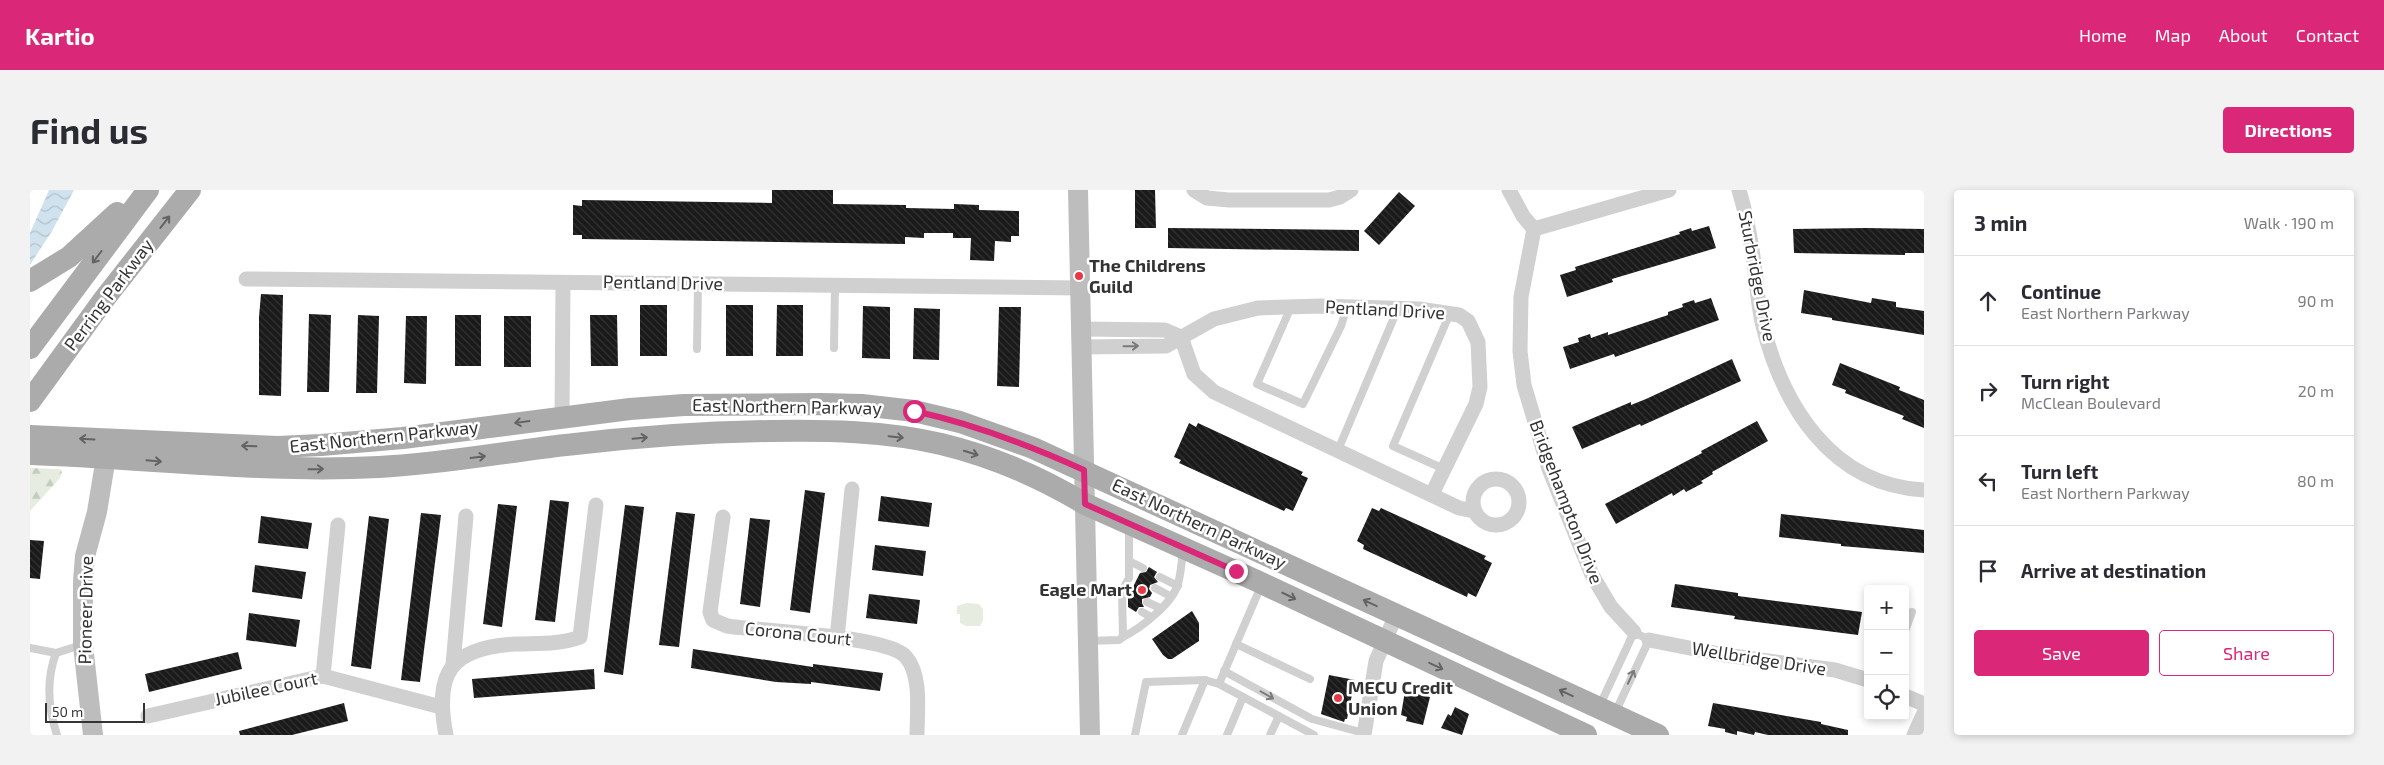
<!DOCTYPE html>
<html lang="en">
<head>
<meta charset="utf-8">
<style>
  :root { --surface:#fff; --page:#f2f2f3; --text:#2b2b33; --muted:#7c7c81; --line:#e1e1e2; --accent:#db2777 }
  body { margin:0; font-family:"Exo 2",sans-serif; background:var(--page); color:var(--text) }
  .controls { position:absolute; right:15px; bottom:15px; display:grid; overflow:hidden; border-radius:5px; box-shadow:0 2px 8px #0003 }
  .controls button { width:45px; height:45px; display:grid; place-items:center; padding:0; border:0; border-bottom:1px solid var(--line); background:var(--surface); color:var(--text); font:25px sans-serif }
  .scale { position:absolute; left:15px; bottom:12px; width:100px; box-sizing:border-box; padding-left:5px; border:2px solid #333; border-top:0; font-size:14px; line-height:18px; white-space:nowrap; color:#333; -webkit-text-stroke:4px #fff; paint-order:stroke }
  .stop { position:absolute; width:15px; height:15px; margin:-11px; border:4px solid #db2777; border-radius:50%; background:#fff }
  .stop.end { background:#db2777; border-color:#fff; box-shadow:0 1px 5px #0008 }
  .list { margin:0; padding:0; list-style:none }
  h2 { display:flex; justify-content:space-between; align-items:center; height:65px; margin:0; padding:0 20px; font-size:21px }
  h2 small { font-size:16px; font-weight:400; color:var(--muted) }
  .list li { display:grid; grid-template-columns:32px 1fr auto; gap:15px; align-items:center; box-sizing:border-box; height:90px; padding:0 20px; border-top:1px solid var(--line) }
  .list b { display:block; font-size:19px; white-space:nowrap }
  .list p { margin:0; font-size:16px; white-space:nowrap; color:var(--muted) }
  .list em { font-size:16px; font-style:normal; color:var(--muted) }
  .actions { display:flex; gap:10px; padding:15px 20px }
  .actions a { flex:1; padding:11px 0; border:1px solid var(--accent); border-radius:5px; text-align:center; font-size:18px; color:var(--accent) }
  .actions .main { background:var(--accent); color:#fff }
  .icon { flex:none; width:28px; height:28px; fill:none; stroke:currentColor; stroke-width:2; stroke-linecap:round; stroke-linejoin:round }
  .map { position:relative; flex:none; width:1894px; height:545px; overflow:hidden; border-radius:5px }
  header { display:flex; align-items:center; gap:30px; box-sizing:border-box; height:70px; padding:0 25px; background:var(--accent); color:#fff }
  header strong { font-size:24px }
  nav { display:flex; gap:28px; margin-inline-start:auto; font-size:18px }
  .intro { display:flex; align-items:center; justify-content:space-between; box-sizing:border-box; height:120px; padding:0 30px }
  h1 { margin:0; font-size:35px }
  .button { padding:12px 22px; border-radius:5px; background:var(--accent); color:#fff; font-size:18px; font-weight:700 }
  main { display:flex; gap:30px; padding:0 30px }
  aside { flex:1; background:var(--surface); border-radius:5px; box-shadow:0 2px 8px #0003 }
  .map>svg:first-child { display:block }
  .forest { fill:url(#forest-firs) }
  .park { fill:#e6ecdf }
  .water { fill:url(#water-waves) }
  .building { fill:url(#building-back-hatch) }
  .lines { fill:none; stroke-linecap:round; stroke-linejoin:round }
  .lane { stroke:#d0d0d0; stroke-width:8 }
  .street { stroke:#d0d0d0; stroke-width:15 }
  .secondary { stroke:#bdbdbd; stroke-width:20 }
  .primary { stroke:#ababab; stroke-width:22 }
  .oneway { stroke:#636363 }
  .oneway2 { stroke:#7a7a7a }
  .route { stroke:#db2777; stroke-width:6 }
  .poi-dot { fill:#e63946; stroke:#fff; stroke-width:2 }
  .labels { text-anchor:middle; stroke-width:5; stroke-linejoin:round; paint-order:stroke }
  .poi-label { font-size:18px; font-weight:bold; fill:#333; stroke:#fff; text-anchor:start }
  .street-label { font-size:18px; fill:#333; stroke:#fff }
</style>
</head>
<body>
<header>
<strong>Kartio</strong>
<nav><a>Home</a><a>Map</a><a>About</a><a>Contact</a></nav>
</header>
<div class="intro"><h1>Find us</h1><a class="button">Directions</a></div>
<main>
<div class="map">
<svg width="1894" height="545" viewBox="0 0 1894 545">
  <defs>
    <pattern id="forest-firs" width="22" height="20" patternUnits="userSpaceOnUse" patternTransform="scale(1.25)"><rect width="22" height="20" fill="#e6ecdf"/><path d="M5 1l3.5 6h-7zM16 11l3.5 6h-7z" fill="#c6cbc0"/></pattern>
    <pattern id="water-waves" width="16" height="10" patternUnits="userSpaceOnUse" patternTransform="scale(1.25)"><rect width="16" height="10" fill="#cfe2ee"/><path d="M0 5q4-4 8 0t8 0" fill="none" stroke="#b2c2cd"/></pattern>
    <pattern id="building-back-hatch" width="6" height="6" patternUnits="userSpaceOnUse" patternTransform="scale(1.25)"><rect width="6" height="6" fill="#1a1a1a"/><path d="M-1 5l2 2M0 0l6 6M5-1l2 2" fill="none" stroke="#333"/></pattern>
  </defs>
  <rect width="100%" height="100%" fill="#fff"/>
  <polygon class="forest" points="0,278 30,279 32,282 30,288 0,321"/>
  <polygon class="park" points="937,413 949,414 953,419 953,430 950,436 936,436 930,433 930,424 927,424 927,416"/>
  <polygon class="water" points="19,0 44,0 22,41 0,75 0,43"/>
  <g class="building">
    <polygon points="742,0 803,0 803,14 876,15 876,18 924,19 924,14 949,15 949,20 989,21 989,46 981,46 981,52 965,51 964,71 940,70 941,48 923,48 923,43 894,43 894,48 875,47 875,54 552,49 552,45 543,45 543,15 552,16 552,10 742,13"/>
    <polygon points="1105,0 1125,0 1126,38 1105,38"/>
    <polygon points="1369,2 1385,16 1349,55 1334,41"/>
    <polygon points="1679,36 1686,58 1582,89 1583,92 1537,107 1530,85 1546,80 1545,77 1650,44 1649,42 1661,38 1662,41"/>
    <polygon points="1138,38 1329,40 1329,61 1138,58"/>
    <polygon points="1836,38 1894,39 1894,63 1875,63 1875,65 1764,63 1763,39"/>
    <polygon points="1774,100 1841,113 1842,108 1866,112 1866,117 1894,121 1894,145 1802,130 1802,128 1771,123"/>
    <polygon points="231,104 253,105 251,206 229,205 229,127"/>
    <polygon points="1681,108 1689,130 1585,167 1584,164 1540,179 1533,157 1549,152 1548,148 1560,144 1561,148 1578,142 1578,145 1638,125 1638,122 1653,117 1652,114 1664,110 1665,113"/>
    <rect x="610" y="115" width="27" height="51"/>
    <rect x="696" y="115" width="27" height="51"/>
    <polygon points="747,115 773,115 773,166 746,166"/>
    <polygon points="833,116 860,117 860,169 832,168"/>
    <polygon points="969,117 991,117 989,197 967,196"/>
    <polygon points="884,118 910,119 909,170 883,169"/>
    <polygon points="279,124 301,125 299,202 277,202"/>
    <polygon points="328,125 349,126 347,203 326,203"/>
    <rect x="425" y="125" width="26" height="51"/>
    <polygon points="560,125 587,125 588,176 561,176"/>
    <polygon points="376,126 397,126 396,194 374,193"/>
    <rect x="474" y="126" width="27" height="51"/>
    <polygon points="1702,169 1711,191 1611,236 1610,234 1552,259 1542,237 1601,212 1601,215 1616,209"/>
    <polygon points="1810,173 1870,197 1869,200 1894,210 1894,238 1872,229 1874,226 1815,203 1816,200 1802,195"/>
    <polygon points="1727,231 1738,251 1682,282 1683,284 1671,291 1673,293 1656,302 1654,299 1643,306 1642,303 1586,334 1575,314 1672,263 1671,261"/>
    <polygon points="1159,233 1166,237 1168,233 1273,282 1271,285 1278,288 1263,321 1256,318 1254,321 1149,273 1151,270 1144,267"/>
    <polygon points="775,300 795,303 780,423 760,420"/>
    <polygon points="851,306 902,313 899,337 848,331"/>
    <polygon points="520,310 539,312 525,432 505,430"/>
    <polygon points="468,314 487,316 472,437 453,434"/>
    <polygon points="595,315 614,317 593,485 574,482"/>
    <polygon points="1342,318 1349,321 1351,318 1456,366 1454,369 1462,373 1446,407 1438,403 1437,407 1333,359 1334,355 1327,351"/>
    <polygon points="646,322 665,324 649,457 629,455"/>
    <polygon points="391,323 411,325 390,492 371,490"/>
    <polygon points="1751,324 1894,340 1894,363 1811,356 1811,354 1749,347"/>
    <polygon points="231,326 282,333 278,359 228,353"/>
    <polygon points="339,326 359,329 341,479 321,476"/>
    <polygon points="720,328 740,330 730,417 710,414"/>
    <polygon points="0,350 14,351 10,389 0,388"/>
    <polygon points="845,355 896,361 893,386 842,380"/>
    <polygon points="225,375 276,382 272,409 222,402"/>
    <polygon points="1119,377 1127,382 1124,387 1128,392 1120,395 1119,399 1122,403 1120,407 1112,409 1112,413 1114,417 1109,417 1106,422 1098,417 1098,407 1110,383 1116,382"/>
    <polygon points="1645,394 1708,403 1708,406 1832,422 1828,445 1704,429 1705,426 1641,417"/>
    <polygon points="839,404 890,410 887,434 836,428"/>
    <polygon points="1162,421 1169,433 1169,451 1142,469 1138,469 1133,465 1122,449"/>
    <polygon points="219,423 270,430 266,457 216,450"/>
    <polygon points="663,459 783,477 783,474 853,483 850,501 781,492 781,494 746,492 661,478"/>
    <polygon points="208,462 212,479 119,502 115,484"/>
    <polygon points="564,479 565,499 444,508 442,489"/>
    <polygon points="1299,485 1325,490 1317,529 1315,529 1314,532 1291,524"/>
    <polygon points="1375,501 1400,507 1393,535 1376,531 1377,527 1371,525"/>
    <polygon points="314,513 318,531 262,545 210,545 209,541"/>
    <polygon points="1683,513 1791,532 1791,534 1818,540 1818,545 1738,545 1725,542 1724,545 1707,541 1707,545 1695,542 1695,539 1678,536"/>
    <polygon points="1425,517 1439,524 1432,545 1411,538 1418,524 1421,526"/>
  </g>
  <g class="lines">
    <g class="lane">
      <polyline points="1261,117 1227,194 1273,214 1311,136 1317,117"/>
      <polyline points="804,158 805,95"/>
      <polyline points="667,159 668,94"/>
      <polyline points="1308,260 1368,118"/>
      <polyline points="1414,279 1363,256 1420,123"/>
      <polyline points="1099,371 1113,378"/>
      <polyline points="1130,387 1148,396"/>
      <polyline points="1125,398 1140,406"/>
      <polyline points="1057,402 1093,399 1099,388 1099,337"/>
      <polyline points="1117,412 1130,418"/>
      <polyline points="1112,422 1121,427"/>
      <polyline points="1875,441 1882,422"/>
      <path d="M1093,447C1111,438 1142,414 1148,394C1151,383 1152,371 1153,359"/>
      <polyline points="1058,451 1089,450 1093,447 1092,400"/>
      <polyline points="1206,454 1280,489"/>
      <polyline points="0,458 26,463"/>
      <polyline points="1194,481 1282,529 1334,543"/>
      <polyline points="1189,494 1284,545"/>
      <polyline points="1570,515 1604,442 1619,450 1585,523"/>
      <path d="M27,545C18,518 16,490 26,463L51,455"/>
      <polyline points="1105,545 1116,492 1175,490"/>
      <polyline points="1152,545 1175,490 1189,494 1231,396"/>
      <polyline points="1197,545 1213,507"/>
      <polyline points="1240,545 1249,526"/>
    </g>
    <g class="street">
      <polyline points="1164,0 1177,8 1199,10 1299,10 1310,7 1321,0"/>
      <polyline points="1479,0 1493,26 1504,39 1491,107 1490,161 1494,195 1519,279 1562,385 1581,417 1604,442"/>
      <path d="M1709,0C1715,20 1719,39 1722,60C1726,83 1727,108 1732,132C1752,215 1801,295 1894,300"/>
      <polyline points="1504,39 1639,0"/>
      <polyline points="216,89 1050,98"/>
      <polyline points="1052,139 1135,140 1151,147 1164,184 1184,202 1429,318 1444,321"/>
      <polyline points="1052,157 1136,156 1184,129 1228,118 1291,116 1389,119 1429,125 1438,131 1448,152 1450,197 1446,214 1402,304"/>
      <polyline points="532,226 533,93"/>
      <circle cx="1466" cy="312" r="23"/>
      <path d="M693,327L680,422L683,430L697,436C729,441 860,446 876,467C892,486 887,521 887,545"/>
      <polyline points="807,448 822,299"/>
      <polyline points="1619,450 1695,465 1805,480 1838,490"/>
      <polyline points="423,475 436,326"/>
      <polyline points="293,486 308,335"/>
      <polyline points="1875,506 1894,514"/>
      <polyline points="118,526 293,486 411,517"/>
      <path d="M416,545C404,483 420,458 485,454C507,453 529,455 550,447L566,315"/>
      <polyline points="1334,545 1346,471 1366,425"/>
      <polyline points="1884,545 1894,523"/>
    </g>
    <g class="secondary">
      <polyline points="1048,0 1060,545"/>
      <polyline points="63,545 53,455 53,391 55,366 67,322 76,267"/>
    </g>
    <g class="primary">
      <polyline points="0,91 39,67 87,23"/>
      <polyline points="0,158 118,0"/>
      <polyline points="0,211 75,108 160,0"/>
      <polyline points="0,246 248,257 291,255 373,248 600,219 654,215 791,214 832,215 884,221 930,232 1003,258 1628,545"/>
      <path d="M0,264C116,268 233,283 349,277C412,274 474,262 536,255C604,247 672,242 740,241C797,240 855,241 911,254C961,266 1012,288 1055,314L1227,391L1556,545"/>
    </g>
  </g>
  <defs><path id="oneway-shaft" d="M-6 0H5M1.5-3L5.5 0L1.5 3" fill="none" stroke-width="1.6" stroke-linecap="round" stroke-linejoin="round" transform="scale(1.25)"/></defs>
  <g class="oneway">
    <use href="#oneway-shaft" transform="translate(135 32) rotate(-52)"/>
    <use href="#oneway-shaft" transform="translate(67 67) rotate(127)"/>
    <use href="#oneway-shaft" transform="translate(492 232) rotate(172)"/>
    <use href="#oneway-shaft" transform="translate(866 247) rotate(6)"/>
    <use href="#oneway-shaft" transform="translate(610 248) rotate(-5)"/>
    <use href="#oneway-shaft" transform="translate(57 249) rotate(-177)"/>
    <use href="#oneway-shaft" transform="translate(219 256) rotate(-178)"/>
    <use href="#oneway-shaft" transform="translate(941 263) rotate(17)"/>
    <use href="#oneway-shaft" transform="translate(448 267) rotate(-7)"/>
    <use href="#oneway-shaft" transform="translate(124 271) rotate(5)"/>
    <use href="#oneway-shaft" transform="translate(286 279) rotate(-1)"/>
    <use href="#oneway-shaft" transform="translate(1259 406) rotate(26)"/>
    <use href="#oneway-shaft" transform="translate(1340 413) rotate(-155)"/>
    <use href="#oneway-shaft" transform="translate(1406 476) rotate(25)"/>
    <use href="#oneway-shaft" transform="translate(1536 503) rotate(-155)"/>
  </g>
  <g class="oneway2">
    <use href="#oneway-shaft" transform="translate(1101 156) rotate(-1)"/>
    <use href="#oneway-shaft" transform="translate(1601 487) rotate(-65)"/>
    <use href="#oneway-shaft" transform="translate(1237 505) rotate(30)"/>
  </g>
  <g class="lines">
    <path class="route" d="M884,221C944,234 999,255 1054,280L1055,314L1206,381"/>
  </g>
  <g class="poi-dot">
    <circle cx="1049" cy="86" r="5"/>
    <circle cx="1112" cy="400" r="5"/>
    <circle cx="1308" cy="508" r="5"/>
  </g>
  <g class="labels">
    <g class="poi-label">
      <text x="1059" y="82">The Childrens<tspan x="1059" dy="21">Guild</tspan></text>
      <text x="1102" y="406" text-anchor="end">Eagle Mart</text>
      <text x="1318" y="504">MECU Credit<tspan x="1318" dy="21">Union</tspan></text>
    </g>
    <g class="street-label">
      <text transform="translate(1727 86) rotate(79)" y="6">Sturbridge Drive</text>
      <text transform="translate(633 93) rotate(1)" y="6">Pentland Drive</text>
      <text transform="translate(79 105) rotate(-53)" y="6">Perring Parkway</text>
      <text transform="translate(1355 120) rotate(3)" y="6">Pentland Drive</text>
      <text transform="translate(757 217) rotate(1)" y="6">East Northern Parkway</text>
      <text transform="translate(354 247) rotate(-6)" y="6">East Northern Parkway</text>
      <text transform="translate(1536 312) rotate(69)" y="6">Bridgehampton Drive</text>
      <text transform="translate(1169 334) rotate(25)" y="6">East Northern Parkway</text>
      <text transform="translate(56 420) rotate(-89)" y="6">Pioneer Drive</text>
      <text transform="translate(768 444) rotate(6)" y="6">Corona Court</text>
      <text transform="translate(1729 469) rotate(9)" y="6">Wellbridge Drive</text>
      <text transform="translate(236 499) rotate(-12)" y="6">Jubilee Court</text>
    </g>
  </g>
</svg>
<div class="controls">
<button>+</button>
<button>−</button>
<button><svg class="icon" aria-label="locate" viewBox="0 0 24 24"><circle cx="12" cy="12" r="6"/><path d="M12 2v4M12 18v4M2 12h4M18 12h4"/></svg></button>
</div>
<div class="scale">50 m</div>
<div class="stop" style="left:884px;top:221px"></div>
<div class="stop end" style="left:1206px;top:381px"></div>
</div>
<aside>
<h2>3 min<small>Walk · 190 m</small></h2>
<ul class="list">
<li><svg class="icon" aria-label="ahead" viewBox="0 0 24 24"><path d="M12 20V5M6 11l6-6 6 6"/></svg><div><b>Continue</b><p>East Northern Parkway</p></div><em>90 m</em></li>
<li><svg class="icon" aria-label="right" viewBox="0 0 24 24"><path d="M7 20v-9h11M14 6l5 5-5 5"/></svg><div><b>Turn right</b><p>McClean Boulevard</p></div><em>20 m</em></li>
<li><svg class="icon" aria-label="left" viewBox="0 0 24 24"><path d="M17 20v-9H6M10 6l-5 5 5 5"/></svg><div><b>Turn left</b><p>East Northern Parkway</p></div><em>80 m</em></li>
<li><svg class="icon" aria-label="arrive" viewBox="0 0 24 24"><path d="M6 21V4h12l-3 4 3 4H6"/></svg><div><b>Arrive at destination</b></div></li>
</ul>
<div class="actions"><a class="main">Save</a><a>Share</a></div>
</aside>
</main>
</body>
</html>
